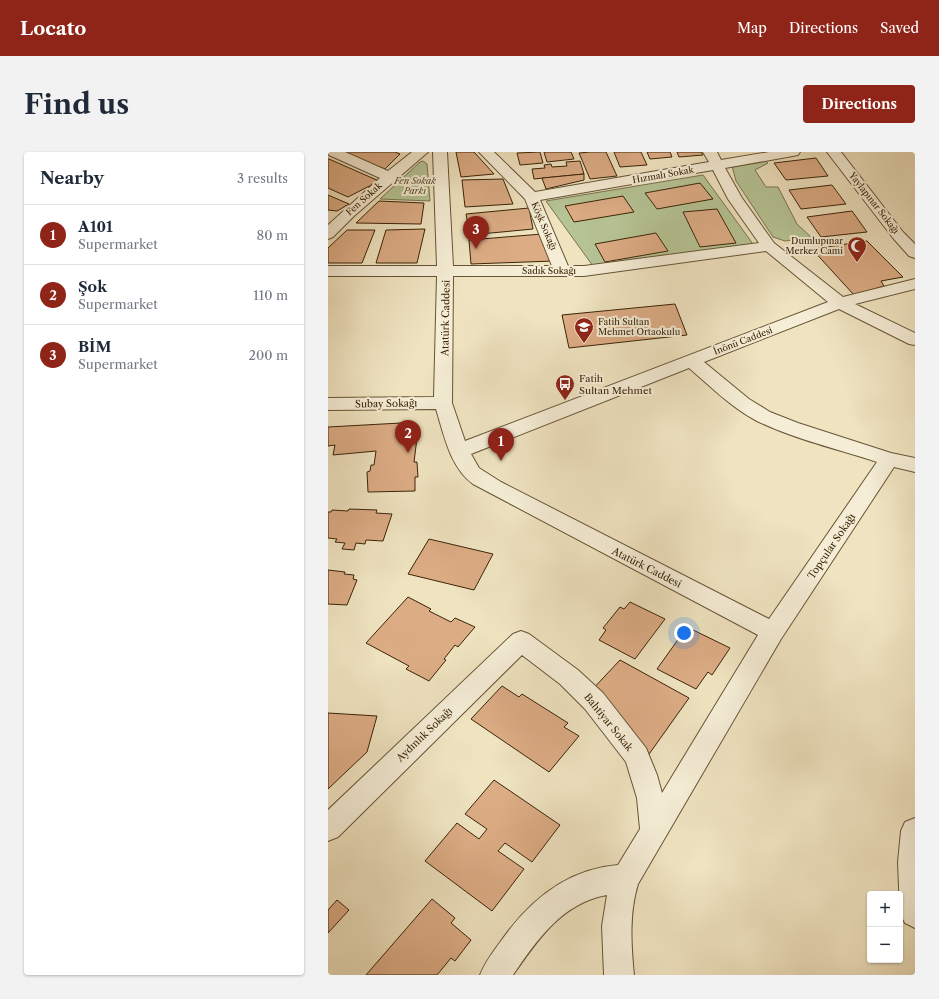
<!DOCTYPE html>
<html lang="en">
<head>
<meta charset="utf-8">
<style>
  :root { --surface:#fff; --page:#f2f2f3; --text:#1f2937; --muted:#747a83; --line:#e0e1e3; --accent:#8f2418 }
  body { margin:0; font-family:"Libre Caslon Text",serif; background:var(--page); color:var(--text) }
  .controls { position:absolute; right:12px; bottom:12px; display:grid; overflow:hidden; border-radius:4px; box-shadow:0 1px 3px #0004 }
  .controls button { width:36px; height:36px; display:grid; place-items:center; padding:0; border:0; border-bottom:1px solid var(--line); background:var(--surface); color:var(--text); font:20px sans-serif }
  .you { position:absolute; left:356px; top:481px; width:14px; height:14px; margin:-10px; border:3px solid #fff; border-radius:50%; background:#1a73e8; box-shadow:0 0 0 6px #1a73e833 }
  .badge { display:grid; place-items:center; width:26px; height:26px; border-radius:50%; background:var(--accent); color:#fff; font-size:13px; font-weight:700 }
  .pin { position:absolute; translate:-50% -33px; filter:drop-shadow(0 1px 2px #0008) }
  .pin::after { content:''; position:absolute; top:21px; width:14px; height:12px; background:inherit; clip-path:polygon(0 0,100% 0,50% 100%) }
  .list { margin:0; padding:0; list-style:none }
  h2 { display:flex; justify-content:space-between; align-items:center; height:52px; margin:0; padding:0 16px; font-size:17px }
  h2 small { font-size:13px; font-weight:400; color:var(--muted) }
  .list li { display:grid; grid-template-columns:26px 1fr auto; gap:12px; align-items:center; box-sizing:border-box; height:60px; padding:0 16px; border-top:1px solid var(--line) }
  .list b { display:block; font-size:15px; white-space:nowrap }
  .list p { margin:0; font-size:13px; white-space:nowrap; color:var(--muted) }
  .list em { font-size:13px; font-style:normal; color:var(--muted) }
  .map { position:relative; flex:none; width:587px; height:823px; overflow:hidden; border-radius:4px }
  header { display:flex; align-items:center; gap:24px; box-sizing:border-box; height:56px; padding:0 20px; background:var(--accent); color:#fff }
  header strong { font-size:19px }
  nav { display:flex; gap:22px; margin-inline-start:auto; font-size:14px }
  .intro { display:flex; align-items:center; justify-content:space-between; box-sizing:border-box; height:96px; padding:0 24px }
  h1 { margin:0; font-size:28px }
  .button { padding:10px 18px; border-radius:4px; background:var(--accent); color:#fff; font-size:14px; font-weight:700 }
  main { display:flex; gap:24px; padding:0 24px }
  aside { flex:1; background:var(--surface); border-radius:4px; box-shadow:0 1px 3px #0004 }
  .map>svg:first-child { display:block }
  .green { fill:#b6c495; stroke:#78744e }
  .building { fill:#dcac85; stroke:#3a2407 }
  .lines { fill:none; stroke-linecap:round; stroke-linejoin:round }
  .minor-casing { stroke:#675435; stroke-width:2 }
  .minor { fill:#f5edd6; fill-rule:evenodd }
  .labels { text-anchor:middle; stroke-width:4; stroke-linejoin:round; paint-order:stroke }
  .far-street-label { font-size:9px; fill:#3a2407; stroke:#f5edd6 }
  .far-park-label { font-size:9px; font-style:italic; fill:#594c2a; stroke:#f5edd6 }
  .far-poi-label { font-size:9px; fill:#3a2407; stroke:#f5edd6; text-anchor:end }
  .street-label { font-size:10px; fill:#3a2407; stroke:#f5edd6 }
  .poi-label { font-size:10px; fill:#3a2407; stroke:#f5edd6; text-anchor:start }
</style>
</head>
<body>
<header>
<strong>Locato</strong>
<nav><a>Map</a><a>Directions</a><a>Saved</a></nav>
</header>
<div class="intro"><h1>Find us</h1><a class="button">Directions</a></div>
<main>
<aside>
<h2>Nearby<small>3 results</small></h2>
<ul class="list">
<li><span class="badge">1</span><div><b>A101</b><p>Supermarket</p></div><em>80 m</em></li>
<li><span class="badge">2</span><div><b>Şok</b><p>Supermarket</p></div><em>110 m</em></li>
<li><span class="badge">3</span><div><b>BİM</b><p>Supermarket</p></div><em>200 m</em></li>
</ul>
</aside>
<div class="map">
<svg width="587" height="823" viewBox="0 0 587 823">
  <rect width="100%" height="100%" fill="#efe3c0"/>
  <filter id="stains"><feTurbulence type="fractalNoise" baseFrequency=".005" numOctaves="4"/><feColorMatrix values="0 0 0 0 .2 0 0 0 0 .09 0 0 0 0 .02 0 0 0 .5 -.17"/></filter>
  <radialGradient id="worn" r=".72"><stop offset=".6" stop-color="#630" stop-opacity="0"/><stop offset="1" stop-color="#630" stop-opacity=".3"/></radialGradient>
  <g class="green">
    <polygon points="435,8 440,11 427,18 438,35 450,35 469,72 484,86 457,89 445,85 408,29 404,14"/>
    <polygon points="95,9 99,12 102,49 52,47 92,10"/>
    <polygon points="375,23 425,92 265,114 218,49"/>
  </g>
  <g class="building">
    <polygon points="12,0 67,0 72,2 57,17"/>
    <polygon points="128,0 146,0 166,22 133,25"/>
    <polygon points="212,0 215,11 192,13 189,1"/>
    <polygon points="216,0 243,0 246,7 219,10"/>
    <polygon points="262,0 278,0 289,24 262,27 251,1"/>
    <polygon points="286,0 313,0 319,13 292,15"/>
    <polygon points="319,0 342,0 344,5 322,7"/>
    <polygon points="349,0 373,0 375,3 351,5"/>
    <polygon points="488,6 500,24 458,28 446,11"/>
    <polygon points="0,7 1,7 51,29 20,45 0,36"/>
    <polygon points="252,9 256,22 206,27 204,17 217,16 216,13 223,12 224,15 239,14 238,10"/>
    <polygon points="256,22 256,28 218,37 214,26"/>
    <polygon points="175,27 185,52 137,55 134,28"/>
    <polygon points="372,31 385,47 329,57 317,41"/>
    <polygon points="504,33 518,52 473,57 461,38"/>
    <polygon points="0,43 21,52 9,59 0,58"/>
    <polygon points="295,44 306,60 246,70 237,54"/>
    <polygon points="51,49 96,51 93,72 28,71"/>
    <polygon points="201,56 205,77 142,83 138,62"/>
    <polygon points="389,57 408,91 372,95 355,60"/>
    <polygon points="524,59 539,80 493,85 479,65"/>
    <polygon points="97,77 89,111 48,111 58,78"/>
    <polygon points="19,78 47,78 34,111 0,111 0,96"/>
    <polygon points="328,81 340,99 277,110 267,92"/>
    <polygon points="214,82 226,109 143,112 141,88"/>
    <polygon points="539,89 575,125 553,129 556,134 526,143 484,97"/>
    <polygon points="347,152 359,183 241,196 234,163"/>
    <polygon points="73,271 85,273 90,278 86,310 89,310 90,325 87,325 87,339 40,340 39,320 42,319 43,313 46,313 48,299 5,303 7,293 0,294 0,275"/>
    <polygon points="21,357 49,358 48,361 64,362 55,389 38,388 37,392 28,391 26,398 14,397 17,391 7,390 9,387 0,386 0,360 3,360 4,358 20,359"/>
    <polygon points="101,387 165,402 146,438 80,422"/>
    <polygon points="0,418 17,420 16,422 26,423 25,427 29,428 19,453 0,452"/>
    <polygon points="80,445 103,457 101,459 123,470 127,466 147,475 130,495 127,493 116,507 118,508 101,529 78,517 81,514 38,491"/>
    <polygon points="302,450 337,467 307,507 271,488 278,478 275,476 292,455 296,457"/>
    <polygon points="359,475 402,496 384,523 380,520 368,537 329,517"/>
    <polygon points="292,508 361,546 319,605 261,541"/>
    <polygon points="174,534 191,545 194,542 240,571 236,575 251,584 221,620 143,567"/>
    <polygon points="0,561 49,564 39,600 0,637"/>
    <polygon points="166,628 232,673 204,710 177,691 170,699 196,717 164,759 97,709 129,671 151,687 159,677 137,662"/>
    <polygon points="104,747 127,766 123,771 143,788 127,809 123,806 109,823 38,823"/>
    <polygon points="9,748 21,758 0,781 0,758"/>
  </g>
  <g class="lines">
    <g class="minor-casing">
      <g id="minor">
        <polygon points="0,0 17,0 60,19 84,0 100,0 26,64 5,85 0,87 0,73 52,26 1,3"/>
        <path d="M105,0H119L125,114H224L197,47L151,0H166L207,40L381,10L375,0H389L393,8L441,0H472L470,3L465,4L397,16L414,46L446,91L515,145L587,127V137L527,152L587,181V193L581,192L511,157L376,210L421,247L442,260L470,271L563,301L587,306V320L566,315L453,487L310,732C301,762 303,793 306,823H276L274,774L279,743C234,751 209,788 185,823H152C157,810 165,800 173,789C201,749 239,717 290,713L312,677L309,646L298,610L257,557L232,532L194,503L10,685L0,689V658L185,482L193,479L201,482L250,518L275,541L318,596L329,623L334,641L430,483L145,332C122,315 116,283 108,257L0,258V246L106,245L109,124H0V114H109ZM385,18L400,47L431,91L256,114H240L212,48ZM438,99L500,150L137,289L124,251L125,124H256ZM361,216C382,234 404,256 429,269C466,287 509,297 549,310L441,467L173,330L151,316L143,302Z"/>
        <polygon points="499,0 513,0 575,80 587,92 587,106 581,104 565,86"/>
        <polygon points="587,666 587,776 577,771 572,761 570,710 573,679 577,670"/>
      </g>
    </g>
    <use href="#minor" class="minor"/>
  </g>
  <defs>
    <g id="mosque-pin" transform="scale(1)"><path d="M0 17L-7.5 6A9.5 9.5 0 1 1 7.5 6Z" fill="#8f2418" stroke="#f5edd6"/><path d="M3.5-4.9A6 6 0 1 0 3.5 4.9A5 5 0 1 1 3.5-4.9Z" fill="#fff"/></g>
    <g id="school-pin" transform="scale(1)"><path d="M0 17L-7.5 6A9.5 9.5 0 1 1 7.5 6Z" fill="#8f2418" stroke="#f5edd6"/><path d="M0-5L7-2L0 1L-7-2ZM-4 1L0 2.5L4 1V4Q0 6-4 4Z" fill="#fff"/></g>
    <g id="bus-pin" transform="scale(1)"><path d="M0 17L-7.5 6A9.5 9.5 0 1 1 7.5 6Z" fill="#8f2418" stroke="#f5edd6"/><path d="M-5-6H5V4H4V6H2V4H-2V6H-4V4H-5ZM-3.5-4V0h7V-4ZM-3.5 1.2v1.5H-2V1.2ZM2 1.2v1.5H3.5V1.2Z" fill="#fff"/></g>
  </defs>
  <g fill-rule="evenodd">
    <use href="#mosque-pin" x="529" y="94"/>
    <use href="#school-pin" x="256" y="175"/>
    <use href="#bus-pin" x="237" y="232"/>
  </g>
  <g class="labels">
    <g class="far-street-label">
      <text transform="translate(335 23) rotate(-10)" y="3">Hızmalı Sokak</text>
      <text transform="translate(36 47) rotate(-42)" y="3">Fen Sokak</text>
      <text transform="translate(546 51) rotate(52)" y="3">Yaylapınar Sokağı</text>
      <text transform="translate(216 74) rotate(67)" y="3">Köşk Sokağı</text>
      <text x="221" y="122">Sadık Sokağı</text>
      <text transform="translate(415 189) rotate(-21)" y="3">İnönü Caddesi</text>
    </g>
    <g class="far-park-label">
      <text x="87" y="32">Fen Sokak<tspan x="87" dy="10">Parkı</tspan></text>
    </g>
    <g class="far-poi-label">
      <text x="515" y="92">Dumlupınar<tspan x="515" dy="10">Merkez Cami</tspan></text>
      <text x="270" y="173" text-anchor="start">Fatih Sultan<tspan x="270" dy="10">Mehmet Ortaokulu</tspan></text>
    </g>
    <g class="street-label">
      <text transform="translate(117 166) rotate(-89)" y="4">Atatürk Caddesi</text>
      <text transform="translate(58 251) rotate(-1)" y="4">Subay Sokağı</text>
      <text transform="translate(503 394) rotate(-56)" y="4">Topçular Sokağı</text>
      <text transform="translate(319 415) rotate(27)" y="4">Atatürk Caddesi</text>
      <text transform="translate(281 570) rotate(51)" y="4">Bahtiyar Sokak</text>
      <text transform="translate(96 582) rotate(-44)" y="4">Aydınlık Sokağı</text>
    </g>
    <g class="poi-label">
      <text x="251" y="230">Fati̇h<tspan x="251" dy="12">Sultan Mehmet</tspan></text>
    </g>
  </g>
  <rect width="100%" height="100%" filter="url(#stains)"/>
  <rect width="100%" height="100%" fill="url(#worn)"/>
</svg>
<div class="controls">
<button>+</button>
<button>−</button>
</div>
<div class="you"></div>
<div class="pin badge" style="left:173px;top:309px">1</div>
<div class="pin badge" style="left:80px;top:301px">2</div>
<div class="pin badge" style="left:148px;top:97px">3</div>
</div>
</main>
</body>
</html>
